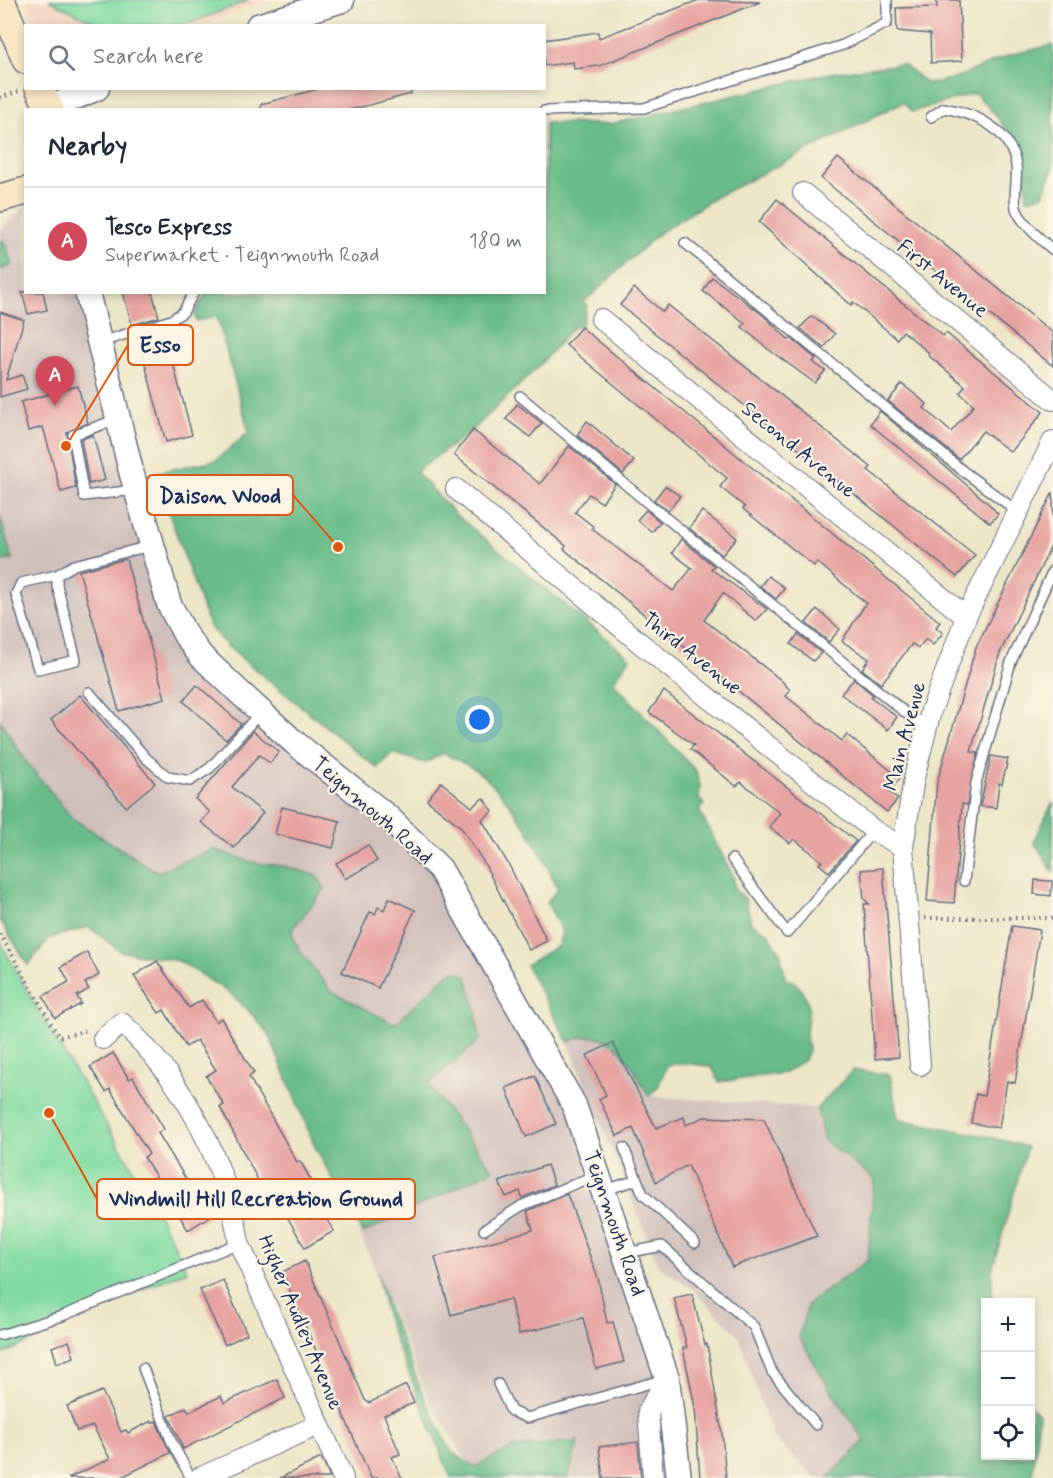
<!DOCTYPE html>
<html lang="en">
<head>
<meta charset="utf-8">
<style>
  :root { --surface:#fff; --page:#f6f6f7; --text:#1f2937; --muted:#747a83; --line:#e0e1e3; --accent:#d1495b }
  body { margin:0; font-family:Mynerve,sans-serif; background:var(--page); color:var(--text) }
  .controls { position:absolute; right:18px; bottom:18px; display:grid; overflow:hidden; border-radius:0px; box-shadow:0 3px 9px #0003 }
  .controls button { width:54px; height:54px; display:grid; place-items:center; padding:0; border:0; border-bottom:2px solid var(--line); background:var(--surface); color:var(--text); font:30px sans-serif }
  .you { position:absolute; left:480px; top:720px; width:21px; height:21px; margin:-15px; border:4px solid #fff; border-radius:50%; background:#1a73e8; box-shadow:0 0 0 9px #1a73e833 }
  .badge { display:grid; place-items:center; width:39px; height:39px; border-radius:50%; background:var(--accent); color:#fff; font-size:20px; font-weight:700 }
  .pin { position:absolute; translate:-50% -50px; filter:drop-shadow(0 2px 3px #0008) }
  .pin::after { content:''; position:absolute; top:32px; width:21px; height:18px; background:inherit; clip-path:polygon(0 0,100% 0,50% 100%) }
  .list { margin:0; padding:0; list-style:none }
  h2 { display:flex; justify-content:space-between; align-items:center; height:78px; margin:0; padding:0 24px; font-size:26px }
  h2 small { font-size:20px; font-weight:400; color:var(--muted) }
  .list li { display:grid; grid-template-columns:39px 1fr auto; gap:18px; align-items:center; box-sizing:border-box; height:108px; padding:0 24px; border-top:2px solid var(--line) }
  .list b { display:block; font-size:22px; white-space:nowrap }
  .list p { margin:0; font-size:20px; white-space:nowrap; color:var(--muted) }
  .list em { font-size:20px; font-style:normal; color:var(--muted) }
  .icon { flex:none; width:33px; height:33px; fill:none; stroke:currentColor; stroke-width:2; stroke-linecap:round; stroke-linejoin:round }
  .map { position:relative; flex:none; width:1053px; height:1478px; overflow:hidden }
  .search { position:absolute; background:var(--surface); box-shadow:0 3px 9px #0003; left:24px; top:24px; width:522px; height:66px; display:flex; align-items:center; gap:15px; box-sizing:border-box; padding:0 21px; border-radius:0px; color:var(--muted); font-size:22px }
  .panel { position:absolute; background:var(--surface); box-shadow:0 3px 9px #0003; left:24px; top:108px; width:522px; height:186px; border-radius:0px }
  .map>svg:first-child { display:block }
  .built { fill:#f4d3c0 }
  .industrial { fill:#d0c0bc }
  .green { fill:#81dba2; stroke:#4e8580; stroke-width:1.5 }
  .forest { fill:#68bb88; stroke:#427573; stroke-width:1.5 }
  .building { fill:#e7a3a2 }
  .lines { fill:none; stroke-linecap:round; stroke-linejoin:round }
  .service-casing { stroke:#646f83; stroke-width:12 }
  .minor-casing { stroke:#646f83; stroke-width:22 }
  .tertiary-casing { stroke:#646f83; stroke-width:27 }
  .secondary-casing { stroke:#646f83; stroke-width:30 }
  .path { stroke:#646f83; stroke-width:4; stroke-dasharray:1.5 4.5; stroke-linecap:butt }
  .service { stroke:#fff; stroke-width:9 }
  .minor { stroke:#fff; stroke-width:20 }
  .tertiary { stroke:#fff; stroke-width:24 }
  .secondary { stroke:#f9e7c3; stroke-width:27 }
  .labels { text-anchor:middle; stroke-width:4.5; stroke-linejoin:round; paint-order:stroke }
  .street-label { font-size:21px; fill:#1b2f5e; stroke:#fcf5e5 }
  .leader { fill:none; stroke:#de5710; stroke-width:2 }
  .callout-dot { fill:#de5710; stroke:#fcf5e5; stroke-width:2 }
  .callout { fill:#fcf5e5; stroke:#de5710; stroke-width:2 }
  .callout-label { font-size:22px; text-anchor:middle; font-weight:bold; fill:#1b2f5e }
</style>
</head>
<body>
<div class="map">
<svg width="1053" height="1478" viewBox="0 0 1053 1478">
  <rect width="100%" height="100%" fill="#fcf5e5"/>
  <filter id="ink" filterUnits="userSpaceOnUse"><feTurbulence type="fractalNoise" baseFrequency=".0167" numOctaves="2"/><feDisplacementMap in="SourceGraphic" scale="12" xChannelSelector="R" yChannelSelector="G"/><feConvolveMatrix kernelMatrix="1 2 1 2 8 2 1 2 1" color-interpolation-filters="sRGB"/></filter>
  <filter id="wash" filterUnits="userSpaceOnUse"><feTurbulence type="fractalNoise" baseFrequency=".008" numOctaves="4" result="noise"/><feDisplacementMap in="SourceGraphic" scale="24" xChannelSelector="R" yChannelSelector="G"/><feGaussianBlur stdDeviation="1.35" result="paint"/><feColorMatrix in="noise" values="0 0 0 0 0 0 0 0 0 0 0 0 0 0 0 0 0 1.4 0 .05"/><feComposite in="paint" operator="in"/></filter>
  <g filter="url(#wash)">
    <rect width="100%" height="100%" fill="#ece6c7"/>
    <polygon class="built" points="27,0 265,0 200,26 45,25 34,20"/>
    <g class="industrial">
      <polygon points="25,206 26,292 87,293 186,636 440,869 574,1105 626,1253 679,1478 478,1478 429,1400 329,1158 249,994 20,766 0,728 0,231"/>
      <polygon points="584,1035 613,1043 624,1053 649,1096 817,1108 824,1140 874,1179 868,1260 808,1304 830,1389 866,1442 828,1478 816,1478 772,1436 739,1336 688,1285 659,1267 568,1042"/>
    </g>
    <g class="green">
      <polygon points="49,0 249,0 186,25 102,26"/>
      <path d="M0,941C58,1053 133,1157 187,1271L108,1303L32,1341L0,1355Z"/>
    </g>
    <g class="forest">
      <path d="M1053,45V169L1043,195L1027,199C1022,147 1011,129 975,93L912,112L903,102L716,197L659,233L584,302L587,306L581,327H573L538,367L475,428L416,472L456,515L630,658L613,682L696,771L700,786L699,799L704,804L699,810L733,876L735,890L745,899L751,923L768,933L780,952L786,981L792,980C824,1009 798,1021 809,1050L805,1059L785,1073L719,1082L712,1067L688,1063L667,1065L658,1087L649,1096C630,1063 614,1022 568,1042L526,965L558,946L562,932L547,902L558,889C539,847 514,800 477,771C467,764 454,759 444,753L425,763L392,753L377,768L229,648L209,626L169,513L158,472L216,460L249,432L217,317L196,321L194,315L206,293L544,292L545,123L611,124L830,73L903,64L926,83C954,83 979,66 1005,57C1018,52 1037,49 1053,45Z"/>
      <polygon points="3,240 13,264 0,270 0,241"/>
      <polygon points="0,515 12,560 0,561"/>
      <polygon points="0,720 27,763 73,819 149,867 158,872 213,849 251,862 288,867 317,876 325,889 292,929 293,939 302,954 331,991 392,1023 397,1022 448,974 455,971 466,975 475,1006 480,1040 428,1084 493,1170 363,1233 316,1149 269,1035 250,1012 230,993 179,961 120,951 89,927 50,938 28,965 0,920"/>
      <polygon points="1053,802 1053,872 1034,842"/>
      <polygon points="853,1070 890,1075 898,1119 986,1136 1027,1147 992,1270 992,1302 986,1302 986,1456 1030,1456 1031,1407 1039,1414 1032,1478 828,1478 865,1441 830,1389 799,1337 808,1304 868,1260 874,1179 824,1140 817,1108"/>
      <polygon points="377,1272 389,1310 424,1397 451,1451 474,1467 513,1448 578,1441 568,1478 451,1478 387,1320"/>
    </g>
    <g id="blocks">
      <g class="building">
        <polygon points="699,0 760,2 599,66 574,69 573,62 544,66 544,40 598,32 599,38"/>
        <polygon points="936,0 959,0 962,61 931,63 930,34 897,31 896,8 937,7"/>
        <polygon points="322,88 410,88 411,94 350,110 261,110 261,104"/>
        <polygon points="838,158 1053,333 1053,366 821,178"/>
        <polygon points="777,199 943,336 946,333 1043,412 1011,452 983,431 959,459 888,401 902,384 927,404 924,408 951,432 974,405 960,393 965,386 928,355 929,353 903,331 897,339 853,302 851,305 759,222"/>
        <polygon points="712,277 764,316 789,340 791,338 816,359 813,362 825,371 815,383 768,349 742,327 745,323 703,291"/>
        <polygon points="634,288 663,312 668,305 871,467 868,470 975,555 957,577 620,305"/>
        <polygon points="22,292 43,292 47,310 28,314"/>
        <polygon points="123,292 152,292 159,317 132,325"/>
        <polygon points="0,312 24,320 6,380 22,375 27,389 0,397"/>
        <polygon points="812,316 835,334 824,348 800,328"/>
        <polygon points="581,327 940,622 936,627 943,633 933,645 926,639 918,648 912,644 881,684 862,669 869,659 842,641 866,603 817,562 814,566 743,509 745,507 720,487 727,478 566,345"/>
        <polygon points="164,329 192,435 166,442 138,338"/>
        <polygon points="78,386 88,423 67,433 76,488 61,492 43,427 28,431 21,402"/>
        <polygon points="517,404 542,423 530,437 506,419"/>
        <polygon points="880,411 990,505 998,514 990,523 870,424"/>
        <polygon points="587,421 634,461 623,474 577,435"/>
        <polygon points="473,430 540,484 569,446 615,484 602,503 589,494 575,512 594,527 592,529 673,591 692,568 672,553 681,539 714,566 711,569 767,609 756,621 723,593 704,620 781,680 790,690 786,696 842,741 847,735 900,778 889,792 898,799 887,812 564,549 566,546 454,455"/>
        <polygon points="93,435 105,480 89,484 81,439"/>
        <polygon points="665,486 680,496 668,511 654,500"/>
        <polygon points="1053,492 1053,542 1000,653 971,752 978,753 967,805 962,804 954,903 927,901 937,782 976,647"/>
        <polygon points="646,510 660,522 652,532 637,520"/>
        <polygon points="702,511 737,538 722,555 689,528"/>
        <polygon points="126,559 165,698 119,711 79,571"/>
        <polygon points="768,576 785,588 776,599 760,586"/>
        <polygon points="817,609 840,629 829,642 806,623"/>
        <polygon points="798,634 821,653 813,661 791,644"/>
        <polygon points="854,679 873,695 871,697 897,717 888,730 841,694"/>
        <polygon points="197,685 241,724 226,740 183,701"/>
        <polygon points="664,691 856,841 829,872 819,864 822,861 794,839 790,843 769,827 780,813 741,782 736,786 690,749 694,745 649,712"/>
        <polygon points="80,695 155,783 126,807 51,720"/>
        <polygon points="253,731 279,752 270,763 259,755 232,787 263,813 234,848 201,822 210,812 195,799"/>
        <polygon points="991,756 1008,759 1002,784 999,783 996,808 980,806"/>
        <polygon points="441,782 472,807 483,798 493,811 482,820 509,865 547,941 529,950 484,863 461,827 427,800"/>
        <polygon points="282,807 340,821 333,848 275,834"/>
        <polygon points="368,845 377,861 345,879 336,863"/>
        <polygon points="883,868 899,1057 875,1059 864,904 869,904 864,899 861,870"/>
        <polygon points="1035,880 1052,881 1051,896 1034,894"/>
        <polygon points="389,898 415,910 378,988 342,972 370,912 375,914 378,907 384,910"/>
        <polygon points="1012,926 1040,930 1015,1083 1007,1081 999,1128 971,1123 976,1094 984,1096"/>
        <polygon points="87,952 99,975 85,983 89,989 77,996 81,1004 55,1018 43,996 69,982 61,967"/>
        <polygon points="157,961 189,1008 202,1000 216,1022 221,1018 254,1073 249,1077 297,1162 300,1161 314,1185 309,1188 334,1231 305,1248 285,1213 277,1217 257,1185 260,1184 220,1107 224,1105 206,1076 216,1070 197,1040 186,1047 164,1010 159,1013 134,976"/>
        <polygon points="613,1043 656,1128 684,1117 686,1125 704,1117 764,1119 817,1236 732,1267 688,1165 656,1182 633,1128 617,1136 599,1099 606,1095 587,1055"/>
        <polygon points="113,1053 129,1079 133,1077 164,1129 158,1133 209,1217 188,1230 144,1157 149,1154 110,1089 106,1092 90,1067"/>
        <polygon points="535,1076 556,1124 526,1137 506,1088"/>
        <polygon points="547,1165 554,1185 522,1198 520,1191 506,1197 499,1182"/>
        <polygon points="567,1194 598,1278 607,1323 613,1322 624,1362 596,1369 583,1318 519,1334 510,1299 451,1315 435,1257 533,1230 527,1211"/>
        <polygon points="305,1261 365,1400 369,1403 406,1385 414,1403 384,1415 400,1454 392,1457 402,1478 371,1478 282,1272"/>
        <polygon points="223,1280 247,1334 225,1345 200,1290"/>
        <polygon points="692,1294 705,1345 707,1344 722,1433 726,1478 700,1478 695,1407 683,1348 687,1347 674,1298"/>
        <polygon points="69,1341 74,1357 57,1363 52,1347"/>
        <polygon points="277,1379 285,1398 183,1449 169,1416 186,1407 189,1412 221,1396 224,1403"/>
        <polygon points="102,1391 121,1432 126,1430 128,1433 151,1421 152,1423 156,1421 170,1453 120,1478 68,1478 110,1459 93,1426 77,1431 67,1406"/>
        <polygon points="638,1442 641,1478 603,1478 599,1447"/>
        <polygon points="321,1458 330,1478 280,1478"/>
      </g>
    </g>
  </g>
  <g filter="url(#ink)">
    <use href="#blocks" fill-opacity="0" stroke="#646f83" stroke-width="1.5"/>
    <g class="lines">
      <g class="service-casing">
        <g id="service">
          <polyline points="544,111 644,108 843,45 887,23 887,0"/>
          <path d="M931,117L944,108C976,114 1010,129 1016,165C1018,179 1013,195 1016,208C1021,223 1041,240 1053,250"/>
          <polyline points="685,243 963,471 1018,512"/>
          <polyline points="101,342 171,320 183,312 194,292"/>
          <polyline points="520,396 644,500 897,706 915,720 928,723"/>
          <polyline points="118,419 73,435 84,496 135,490"/>
          <polyline points="57,575 57,585 76,660 38,669 16,594 21,583 57,575 74,565 150,546"/>
          <polyline points="89,692 146,758 168,777 190,781 210,768 261,712"/>
          <polyline points="732,859 787,933 868,837 876,832"/>
          <polyline points="964,881 976,783 1011,662 1053,570"/>
          <polyline points="624,1148 643,1194 695,1243"/>
          <polyline points="605,1190 637,1180"/>
          <polyline points="484,1230 521,1206 596,1175"/>
          <polyline points="626,1253 662,1246 754,1327 772,1372 816,1425"/>
          <polyline points="0,1335 62,1316 239,1243"/>
          <polyline points="143,1368 172,1443 191,1478"/>
          <polyline points="498,1384 511,1411 527,1418 665,1379"/>
        </g>
      </g>
      <g class="minor-casing">
        <g id="minor">
          <polyline points="803,193 1053,400"/>
          <polyline points="601,319 966,617"/>
          <polyline points="456,489 640,643 828,794 876,832 903,847"/>
          <path d="M103,1039L122,1023C183,1079 226,1161 239,1243L343,1478"/>
          <polyline points="920,1065 903,847 914,778 931,711 966,617 1053,441"/>
          <polyline points="199,1478 318,1425"/>
          <polyline points="653,1478 648,1411 667,1378"/>
        </g>
      </g>
      <g class="tertiary-casing">
        <g id="tertiary">
          <polyline points="258,26 342,0"/>
          <polyline points="50,108 97,88"/>
          <polyline points="87,292 131,471 169,604 186,636 201,656 239,692 295,743 389,818 440,869 574,1105 667,1378 679,1478"/>
        </g>
      </g>
      <g class="secondary-casing">
        <g id="secondary">
          <polyline points="1,0 26,60"/>
          <polyline points="39,88 50,110"/>
          <polyline points="0,198 26,191"/>
        </g>
      </g>
      <g class="path">
        <polyline points="0,98 19,91"/>
        <polyline points="925,918 1053,918"/>
        <polyline points="0,934 59,1037 89,1030"/>
      </g>
      <use href="#service" class="service"/>
      <use href="#minor" class="minor"/>
      <use href="#tertiary" class="tertiary"/>
      <use href="#secondary" class="secondary"/>
    </g>
  </g>
  <g class="labels">
    <g class="street-label">
      <text transform="translate(943 278) rotate(39)" y="7">First Avenue</text>
      <text transform="translate(799 449) rotate(39)" y="7">Second Avenue</text>
      <text transform="translate(692 653) rotate(38)" y="7">Third Avenue</text>
      <text transform="translate(904 736) rotate(-75)" y="7">Main Avenue</text>
      <text transform="translate(373 810) rotate(41)" y="7">Teignmouth Road</text>
      <text transform="translate(615 1223) rotate(71)" y="7">Teignmouth Road</text>
      <text transform="translate(301 1322) rotate(67)" y="7">Higher Audley Avenue</text>
    </g>
  </g>
  <path class="leader" d="M66 446L128 345M338 547L293 495M49 1113L97 1199"/>
  <g class="callout-dot">
    <circle cx="66" cy="446" r="6"/>
    <circle cx="338" cy="547" r="6"/>
    <circle cx="49" cy="1113" r="6"/>
  </g>
  <g class="callout">
    <rect x="128" y="325" width="65" height="40" rx="6"/>
    <rect x="147" y="475" width="146" height="40" rx="6"/>
    <rect x="97" y="1179" width="318" height="40" rx="6"/>
  </g>
  <g class="callout-label">
    <text x="160" y="352">Esso</text>
    <text x="220" y="503">Daison Wood</text>
    <text x="256" y="1206">Windmill Hill Recreation Ground</text>
  </g>
</svg>
<div class="controls">
<button>+</button>
<button>−</button>
<button><svg class="icon" aria-label="locate" viewBox="0 0 24 24"><circle cx="12" cy="12" r="6"/><path d="M12 2v4M12 18v4M2 12h4M18 12h4"/></svg></button>
</div>
<div class="you"></div>
<div class="pin badge" style="left:55px;top:406px">A</div>
<div class="search"><svg class="icon" aria-label="search" viewBox="0 0 24 24"><circle cx="10" cy="10" r="6"/><path d="M15 15l6 6"/></svg>Search here</div>
<section class="panel">
<h2>Nearby<small></small></h2>
<ul class="list">
<li><span class="badge">A</span><div><b>Tesco Express</b><p>Supermarket · Teignmouth Road</p></div><em>180 m</em></li>
</ul>
</section>
</div>
</body>
</html>
